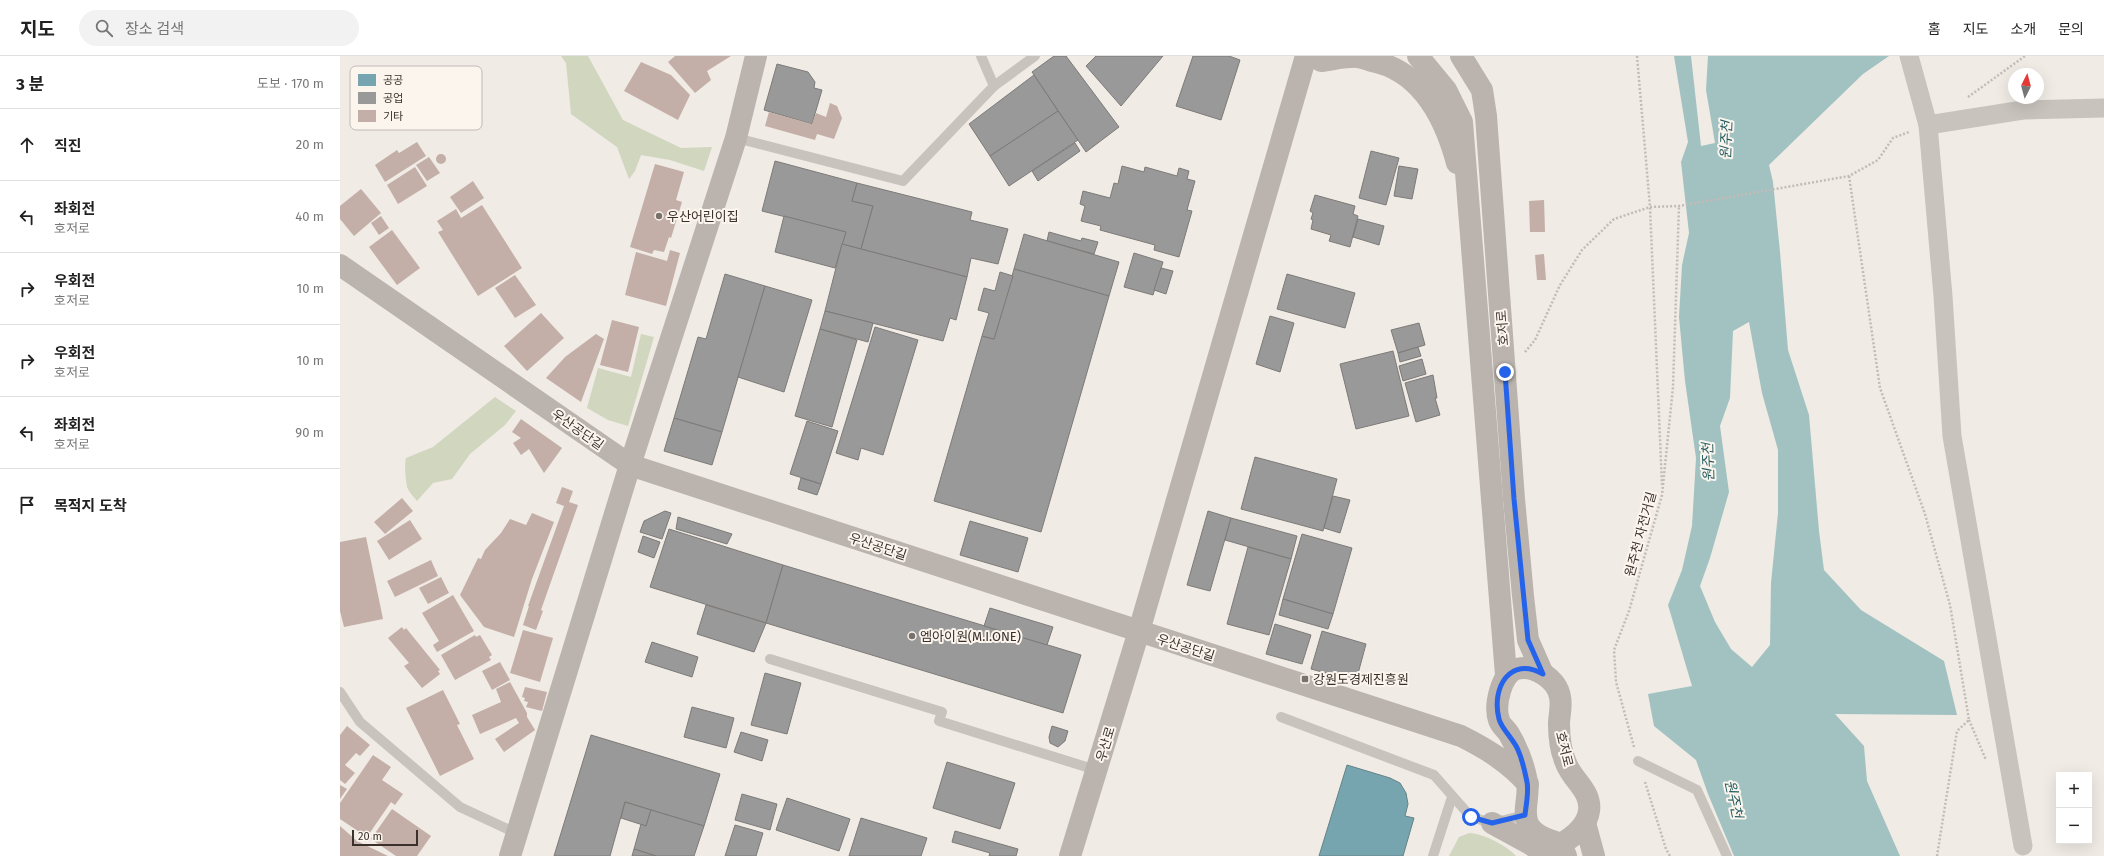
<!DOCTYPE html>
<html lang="ko">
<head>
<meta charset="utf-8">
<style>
  :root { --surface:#fff; --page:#f2f2f2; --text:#222; --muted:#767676; --line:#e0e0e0 }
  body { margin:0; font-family:"Fira Sans","Noto Sans KR",sans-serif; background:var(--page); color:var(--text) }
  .controls { position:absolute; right:12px; bottom:12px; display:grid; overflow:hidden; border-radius:0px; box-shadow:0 4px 16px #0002 }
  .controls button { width:36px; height:36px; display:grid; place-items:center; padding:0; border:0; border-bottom:1px solid var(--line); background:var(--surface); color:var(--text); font:20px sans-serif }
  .compass { position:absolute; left:1668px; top:12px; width:36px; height:36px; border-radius:50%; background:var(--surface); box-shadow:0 4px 16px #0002; rotate:6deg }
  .scale { position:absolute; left:12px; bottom:10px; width:66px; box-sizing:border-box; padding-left:4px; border:2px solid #3b302b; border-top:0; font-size:11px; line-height:14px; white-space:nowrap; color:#3b302b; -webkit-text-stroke:3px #fbf5ee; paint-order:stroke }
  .stop { position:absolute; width:12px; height:12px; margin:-9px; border:3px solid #2563eb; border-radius:50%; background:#fff }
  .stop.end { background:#2563eb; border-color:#fff; box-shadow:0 1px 4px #0008 }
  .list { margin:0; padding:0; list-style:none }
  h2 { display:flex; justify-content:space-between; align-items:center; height:52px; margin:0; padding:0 16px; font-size:17px }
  h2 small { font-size:13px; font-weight:400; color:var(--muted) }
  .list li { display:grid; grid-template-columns:26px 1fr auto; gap:12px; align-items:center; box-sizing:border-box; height:72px; padding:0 16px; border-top:1px solid var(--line) }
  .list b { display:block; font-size:15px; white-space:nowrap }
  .list p { margin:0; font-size:13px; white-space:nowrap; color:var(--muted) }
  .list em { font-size:13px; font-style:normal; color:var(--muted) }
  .icon { flex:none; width:22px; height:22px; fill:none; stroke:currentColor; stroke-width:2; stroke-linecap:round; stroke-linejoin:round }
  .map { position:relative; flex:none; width:1764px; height:800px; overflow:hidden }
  header { display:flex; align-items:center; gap:24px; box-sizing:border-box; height:56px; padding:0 20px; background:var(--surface); border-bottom:1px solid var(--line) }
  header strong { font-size:19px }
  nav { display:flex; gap:22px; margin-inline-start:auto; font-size:14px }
  .search { width:280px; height:36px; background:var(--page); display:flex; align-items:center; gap:10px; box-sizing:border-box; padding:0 14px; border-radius:22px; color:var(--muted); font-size:15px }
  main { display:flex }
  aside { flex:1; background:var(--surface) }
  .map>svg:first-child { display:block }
  .green { fill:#d1d6bf }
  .water { fill:#a1c2c1; fill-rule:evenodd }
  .public { fill:#76a5af; stroke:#648287 }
  .industry { fill:#999; stroke:#7d7a78 }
  .building { fill:#c3afa7 }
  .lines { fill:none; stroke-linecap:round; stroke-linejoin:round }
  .path { stroke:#c2bbb6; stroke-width:2.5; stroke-dasharray:2 2; stroke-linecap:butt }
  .lane { stroke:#c9c3be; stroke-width:10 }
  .street { stroke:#c9c3be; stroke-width:19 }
  .secondary { stroke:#bab3ae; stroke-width:22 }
  .route { stroke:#2563eb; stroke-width:5 }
  .poi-dot { fill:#7a716c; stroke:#fbf5ee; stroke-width:1.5 }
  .labels { text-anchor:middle; stroke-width:4; stroke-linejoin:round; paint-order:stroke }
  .poi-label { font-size:13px; fill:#3b302b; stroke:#fbf5ee; text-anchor:start }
  .street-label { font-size:13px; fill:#3b302b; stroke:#fbf5ee }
  .water-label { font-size:14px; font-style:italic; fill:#1f5a5e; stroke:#fbf5ee }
  .key { fill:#fbf5ee; stroke:#c1bab4; stroke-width:1 }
  .key-label { font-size:11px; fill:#3b302b }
</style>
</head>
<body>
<header>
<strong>지도</strong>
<div class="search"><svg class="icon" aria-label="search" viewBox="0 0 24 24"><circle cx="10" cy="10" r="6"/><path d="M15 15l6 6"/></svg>장소 검색</div>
<nav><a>홈</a><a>지도</a><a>소개</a><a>문의</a></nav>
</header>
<main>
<aside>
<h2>3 분<small>도보 · 170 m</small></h2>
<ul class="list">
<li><svg class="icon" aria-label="ahead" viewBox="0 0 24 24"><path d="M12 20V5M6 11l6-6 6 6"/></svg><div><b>직진</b></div><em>20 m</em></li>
<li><svg class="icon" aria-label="left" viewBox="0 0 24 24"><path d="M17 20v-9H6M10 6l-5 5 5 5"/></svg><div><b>좌회전</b><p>호저로</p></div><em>40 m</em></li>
<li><svg class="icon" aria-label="right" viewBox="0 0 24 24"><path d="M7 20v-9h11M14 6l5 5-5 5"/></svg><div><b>우회전</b><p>호저로</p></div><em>10 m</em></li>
<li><svg class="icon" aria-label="right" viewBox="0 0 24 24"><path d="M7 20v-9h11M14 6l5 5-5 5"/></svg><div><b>우회전</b><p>호저로</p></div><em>10 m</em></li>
<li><svg class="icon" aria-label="left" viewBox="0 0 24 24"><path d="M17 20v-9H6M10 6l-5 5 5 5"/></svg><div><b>좌회전</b><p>호저로</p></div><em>90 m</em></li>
<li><svg class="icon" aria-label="arrive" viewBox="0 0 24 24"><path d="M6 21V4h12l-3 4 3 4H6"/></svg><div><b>목적지 도착</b></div></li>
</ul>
</aside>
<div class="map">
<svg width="1764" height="800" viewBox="0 0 1764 800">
  <rect width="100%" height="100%" fill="#f0ebe5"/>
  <g class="green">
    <polygon points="221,0 248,0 283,64 341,92 372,91 364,115 330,104 301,99 295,115 289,123 277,91 231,58 226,7"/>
    <polygon points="301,278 314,281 288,370 268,364 247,352 258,312 291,321"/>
    <path d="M155,341L176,355L165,369L130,398L112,423L93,427L77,445C74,441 69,436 67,431C66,424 64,410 66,402L93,391Z"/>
    <path d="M1129,777C1144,778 1166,789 1176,800H1109L1119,781Z"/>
  </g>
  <path class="water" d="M1334,0H1351L1361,90L1375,87L1366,34L1368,0H1549L1523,18L1429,109L1433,126L1440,196L1448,294L1469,359L1479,475L1484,514L1521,554L1604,605L1617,659L1495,658L1524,690L1527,725L1560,800H1394L1368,738L1356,704L1314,670L1308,638L1352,630L1328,549L1342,514L1352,470L1356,402L1345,325L1339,261L1342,209L1349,177L1341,106L1348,86ZM1409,266L1422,337L1438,394V457L1431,527L1430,589L1412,611L1391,593L1375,566L1360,530L1370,502L1389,436L1380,370L1390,342L1393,275Z"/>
  <polygon class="public" points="1007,709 1050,722 1060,727 1066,737 1068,748 1065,760 1074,762 1063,800 979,800"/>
  <g class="industry">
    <polygon points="714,0 726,0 779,71 746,96 692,16"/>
    <polygon points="756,0 823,0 781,50 746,10"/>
    <polygon points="853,0 889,0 900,4 881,64 836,50"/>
    <polygon points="437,8 468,16 475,26 474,32 482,34 472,68 424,54"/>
    <polygon points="694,19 718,55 650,100 629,68"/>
    <polygon points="718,55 738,84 669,130 650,100"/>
    <polygon points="735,87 740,95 698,125 692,115"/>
    <polygon points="1031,95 1059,102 1046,149 1019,142"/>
    <polygon points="435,105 517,127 512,145 533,150 521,193 502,188 506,176 422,155"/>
    <polygon points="782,110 804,116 805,111 837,120 839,112 849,115 847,123 855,125 847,154 852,155 839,201 814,194 815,189 760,174 761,170 741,165 745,150 740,148 743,135 770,142 774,127 778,128"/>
    <polygon points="1059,110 1078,113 1072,143 1054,140"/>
    <polygon points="517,127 632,156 630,164 668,173 658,208 631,202 627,221 521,193 533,150 512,145"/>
    <polygon points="975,139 1015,150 1013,158 1018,160 1010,191 989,185 991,179 971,173 973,164 971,163 973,157 970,155"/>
    <polygon points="444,160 506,176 495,212 435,196"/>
    <polygon points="1018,163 1044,170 1039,189 1013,181"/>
    <polygon points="709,176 741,185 742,182 758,186 754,198 707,185"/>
    <polygon points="684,178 779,206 769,240 674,213"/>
    <polygon points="502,188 627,221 616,264 610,262 603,285 485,255"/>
    <polygon points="794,197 823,206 813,239 784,231"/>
    <polygon points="821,212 833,215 826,238 814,234"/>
    <polygon points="674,213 769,240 701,476 594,445 642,280 654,283"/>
    <polygon points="660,216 673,220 654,283 642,280 649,257 638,254 644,232 655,235"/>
    <polygon points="385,218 425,230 382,376 334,362 358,281 366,283"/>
    <polygon points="947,218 1015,237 1005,272 937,253"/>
    <polygon points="425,230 472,244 444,336 398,321"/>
    <polygon points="485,255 533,267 528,286 480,273"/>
    <polygon points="930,260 954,267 940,316 916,308"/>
    <polygon points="1079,267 1085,289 1058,297 1051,274"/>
    <polygon points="535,271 578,284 543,399 521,392 518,404 496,397"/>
    <polygon points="480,273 517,284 492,371 455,360"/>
    <polygon points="1078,291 1081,300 1060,306 1058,297"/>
    <polygon points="1053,295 1069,360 1016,373 1000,308"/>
    <polygon points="1082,303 1086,318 1063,325 1059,310"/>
    <polygon points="1093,319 1097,342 1095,342 1100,359 1076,366 1065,327"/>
    <polygon points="334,362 382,376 372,409 324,395"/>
    <polygon points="467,365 498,375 481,428 450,418"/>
    <polygon points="915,401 997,423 983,475 901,453"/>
    <polygon points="461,422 481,428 477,439 458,433"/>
    <polygon points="993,440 1010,444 1000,477 984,472"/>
    <polygon points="325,455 331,457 322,483 300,476 304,465"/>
    <polygon points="868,455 891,462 870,535 847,529"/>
    <polygon points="338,461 392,478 387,488 336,473"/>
    <polygon points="891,462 957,480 951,503 885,484"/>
    <polygon points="630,465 688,482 678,516 620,499"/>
    <polygon points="329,473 443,509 426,567 310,531"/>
    <polygon points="962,478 1012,492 993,558 943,543"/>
    <polygon points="303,480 320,486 314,502 298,496"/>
    <polygon points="908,491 951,503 929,579 887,568"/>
    <polygon points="443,509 741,599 723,657 426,567"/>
    <polygon points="943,543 993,558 988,573 939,559"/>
    <polygon points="366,549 426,567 414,596 357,578"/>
    <polygon points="650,552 713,571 707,589 644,570"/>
    <polygon points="935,568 971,579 962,608 926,598"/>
    <polygon points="982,575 1026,588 1016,625 971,613"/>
    <polygon points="312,586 358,601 352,621 305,606"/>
    <polygon points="425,617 461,627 447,678 411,669"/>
    <polygon points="352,651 394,662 386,692 344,681"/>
    <polygon points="712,670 728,675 725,685 718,691 710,687 709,681"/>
    <polygon points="401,676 428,684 422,705 394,696"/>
    <polygon points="251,679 380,718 364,770 285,746 270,800 214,800"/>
    <polygon points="607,706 675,727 660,773 593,752"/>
    <polygon points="402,738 437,748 430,774 395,764"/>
    <polygon points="447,742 510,763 499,795 436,774"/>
    <polygon points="285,746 311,754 306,770 281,762"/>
    <polygon points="311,754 364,770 354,800 316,800 294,793 301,768 306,770"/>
    <polygon points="521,762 587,782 581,800 509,800"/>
    <polygon points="395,769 423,777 416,800 385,800"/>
    <polygon points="615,775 678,793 676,800 649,800 650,797 612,786"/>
    <polygon points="294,793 316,800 292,800"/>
  </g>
  <g class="building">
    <polygon points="335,0 391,0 367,15 371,24 355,37 328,6"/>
    <polygon points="301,6 331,19 350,39 338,64 284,35"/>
    <polygon points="490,47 497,50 502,62 494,83 477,78 475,84 425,70 429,56 472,68 476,57 486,61"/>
    <polygon points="77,86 86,100 45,126 35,109 57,94 59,97"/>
    <circle cx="101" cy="103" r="5"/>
    <polygon points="89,101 100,117 87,125 76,109"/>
    <polygon points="315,108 344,116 336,144 342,146 331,182 329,181 324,196 314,194 312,198 290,191"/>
    <polygon points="75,111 87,130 58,148 47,129"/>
    <polygon points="133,125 144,142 121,157 110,141"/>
    <polygon points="21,133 41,157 14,180 0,163 0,150"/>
    <polygon points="1204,144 1205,176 1190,176 1189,145"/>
    <polygon points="142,149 182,212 138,240 98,176 103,174 97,165 116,153 121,162"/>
    <polygon points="41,160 49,172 39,179 31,167"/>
    <polygon points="52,174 80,212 57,229 29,191"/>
    <polygon points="330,194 340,197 326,250 285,239 296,196 327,205"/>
    <polygon points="1204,198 1206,224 1197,224 1195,199"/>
    <polygon points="175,219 196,249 175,262 155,232"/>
    <polygon points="201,257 224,282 187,315 164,290"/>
    <polygon points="272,264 299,271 288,316 260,309"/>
    <polygon points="256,278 264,283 241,346 206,322 225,301"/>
    <polygon points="181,363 222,392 204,417 189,393 181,399 173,387 181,382 172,376"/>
    <polygon points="222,431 233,435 229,446 238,449 201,554 203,555 196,574 183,569 189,550 188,550 224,450 216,447"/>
    <polygon points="62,442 73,455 45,478 34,466"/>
    <polygon points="192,457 214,466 192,523 174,581 144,571 120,539 138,502 141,503 145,494 161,477 170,463 186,469"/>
    <polygon points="70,464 82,483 49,504 37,485"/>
    <polygon points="26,481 43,563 4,571 0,555 0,486"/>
    <polygon points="91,504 98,520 55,541 47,525"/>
    <polygon points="101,521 109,537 88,548 79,532"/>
    <polygon points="113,539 134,575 97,596 93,589 99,585 82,557"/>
    <polygon points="62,571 64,574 66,572 100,614 98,615 100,618 82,632 64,610 69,607 48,582"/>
    <polygon points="183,574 213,582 200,626 170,617"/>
    <polygon points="135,579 136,581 140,579 152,599 149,601 151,604 115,624 101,599"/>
    <polygon points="160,606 170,624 152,634 142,615"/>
    <polygon points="170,626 187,657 187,661 195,674 164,696 155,683 179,667 176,662 140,678 132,659 161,646 156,633"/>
    <polygon points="185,631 207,636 202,655 186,651 188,646 184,645 185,642 182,641"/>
    <polygon points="103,634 120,668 117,669 134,703 100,720 66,652"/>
    <polygon points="7,670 30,689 20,700 16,697 5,709 15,717 5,728 0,724 0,679"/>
    <polygon points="33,699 51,711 42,724 63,738 55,749 51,746 27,781 0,763 0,747"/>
    <polygon points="0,729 7,733 0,743"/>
    <polygon points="52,753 91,780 77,800 56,800 31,783"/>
    <polygon points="0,770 17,785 48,800 0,800"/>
  </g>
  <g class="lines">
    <g class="path">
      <polyline points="1297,0 1310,151 1322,429"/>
      <polyline points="1628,41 1685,0"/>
      <polyline points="1509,120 1540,332 1585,458 1610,549 1629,664 1617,675 1597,800"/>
      <polyline points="1185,296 1195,284 1220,229 1242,194 1274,163 1310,151 1339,150 1509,120 1538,104 1553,82 1569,76"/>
      <polyline points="1629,664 1646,704"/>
      <polyline points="1294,691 1276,626 1274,594 1289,555 1322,439 1333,331 1339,150"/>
      <polyline points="1305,726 1326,793 1330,800"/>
    </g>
    <g class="lane">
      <polyline points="641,0 654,30"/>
      <polyline points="396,82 563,125 654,30 695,0"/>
      <polyline points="430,603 602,656 599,665 756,714"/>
      <polyline points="0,636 20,666 120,751 176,777"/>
      <polyline points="941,661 1094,719 1131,761 1152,767 1185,759"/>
      <polyline points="1298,705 1357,734 1387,800"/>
      <polyline points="1093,800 1112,741"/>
    </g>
    <g class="street">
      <polyline points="1569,0 1588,69 1603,240 1612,380 1683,790"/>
      <polyline points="1588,69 1683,54 1764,52"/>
    </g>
    <g class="secondary">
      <polyline points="1078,0 1106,34 1122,66 1166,619"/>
      <polyline points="1121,0 1142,34 1146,60 1174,443 1183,540 1188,584 1203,618"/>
      <path d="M981,5C991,4 1001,1 1011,1C1018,0 1026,3 1032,5C1082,15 1105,62 1117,107"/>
      <path d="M0,209L290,409L1121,680C1147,693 1168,706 1188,728"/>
      <polyline points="1152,767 1192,789 1206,800"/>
      <polyline points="1245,767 1254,800"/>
      <path d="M1221,788C1233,781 1247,770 1249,755C1252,735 1232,724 1226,707C1221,696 1219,681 1219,668C1219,660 1222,650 1220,641C1217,623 1194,608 1176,613C1161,618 1154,650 1159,664C1160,669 1167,674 1169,678C1178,693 1184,709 1187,726C1190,740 1182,754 1188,768C1194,780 1209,784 1221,788L1226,800"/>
      <polyline points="170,800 290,409 396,82 416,0"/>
      <polyline points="730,800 799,575 966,0"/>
    </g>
  </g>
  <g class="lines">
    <path class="route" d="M1131,761L1152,767L1185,759C1186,749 1189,736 1187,726C1185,716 1182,703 1178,694C1174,684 1161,672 1159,663C1151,632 1170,599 1203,618L1188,584L1174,443L1165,316"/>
  </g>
  <g class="poi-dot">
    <circle cx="319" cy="160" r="4"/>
    <circle cx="572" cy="580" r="4"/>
    <rect x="961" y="619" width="8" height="8" rx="2"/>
  </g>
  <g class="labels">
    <g class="poi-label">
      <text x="327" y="165">우산어린이집</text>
      <text x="580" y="585">엠아이원(M.I.ONE)</text>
      <text x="973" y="628">강원도경제진흥원</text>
    </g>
    <g class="street-label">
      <text transform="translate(1162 272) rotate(-94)" y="5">호저로</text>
      <text transform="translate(238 373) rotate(35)" y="5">우산공단길</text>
      <text transform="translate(1300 478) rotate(-75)" y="5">원주천 자전거길</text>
      <text transform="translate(538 490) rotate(18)" y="5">우산공단길</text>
      <text transform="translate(846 591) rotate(18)" y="5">우산공단길</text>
      <text transform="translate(765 688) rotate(-73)" y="5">우산로</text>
      <text transform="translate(1225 693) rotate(76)" y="5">호저로</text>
    </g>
    <g class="water-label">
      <text transform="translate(1386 84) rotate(-88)" y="5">원주천</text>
      <text transform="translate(1368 406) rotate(-92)" y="5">원주천</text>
      <text transform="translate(1394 743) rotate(78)" y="5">원주천</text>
    </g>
  </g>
  <rect x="10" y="10" width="132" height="64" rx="6" class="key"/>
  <rect x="18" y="18" width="18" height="12" fill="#76a5af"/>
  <rect x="18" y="36" width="18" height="12" fill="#999"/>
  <rect x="18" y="54" width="18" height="12" fill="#c3afa7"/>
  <g class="key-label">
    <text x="43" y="28">공공</text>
    <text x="43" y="46">공업</text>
    <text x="43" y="64">기타</text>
  </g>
</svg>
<div class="controls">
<button>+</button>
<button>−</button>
</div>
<svg class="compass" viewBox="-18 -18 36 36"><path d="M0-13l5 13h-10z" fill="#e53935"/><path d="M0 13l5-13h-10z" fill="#767676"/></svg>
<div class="scale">20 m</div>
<div class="stop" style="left:1131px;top:761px"></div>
<div class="stop end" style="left:1165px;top:316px"></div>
</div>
</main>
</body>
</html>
